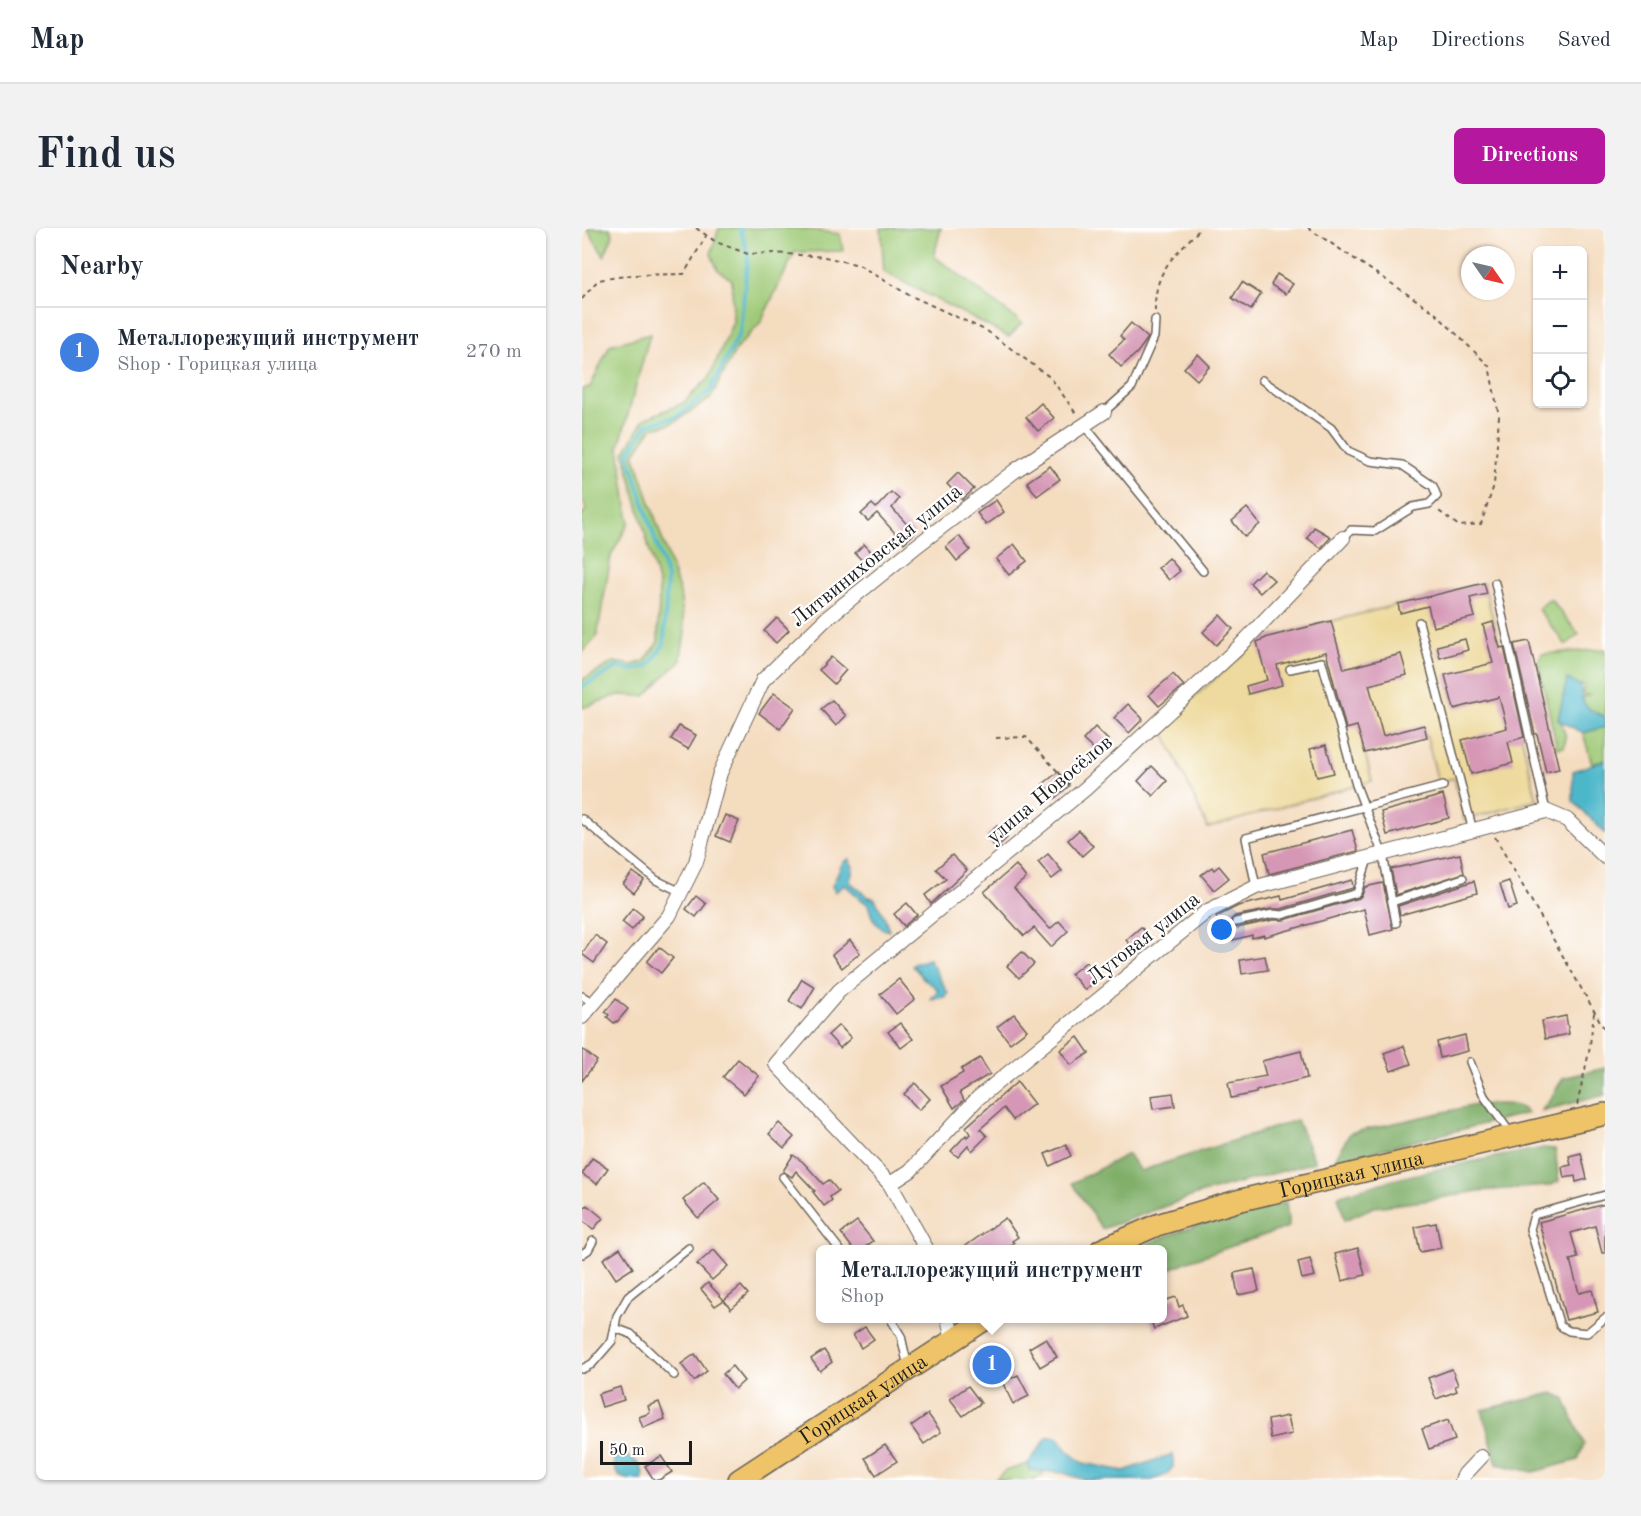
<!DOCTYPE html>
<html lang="en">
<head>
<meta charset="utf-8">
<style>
  :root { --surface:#fff; --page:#f2f2f3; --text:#1f2937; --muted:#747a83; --line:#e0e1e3; --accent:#b5179e }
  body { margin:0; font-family:"Old Standard TT",serif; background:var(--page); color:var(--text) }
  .controls { position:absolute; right:18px; top:18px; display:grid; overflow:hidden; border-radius:9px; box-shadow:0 2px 4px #0004 }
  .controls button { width:54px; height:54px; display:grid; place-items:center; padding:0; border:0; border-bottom:2px solid var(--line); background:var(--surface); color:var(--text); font:30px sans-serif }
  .compass { position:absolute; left:879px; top:18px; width:54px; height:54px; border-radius:50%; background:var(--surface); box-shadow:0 2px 4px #0004; rotate:124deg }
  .scale { position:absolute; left:18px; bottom:15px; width:92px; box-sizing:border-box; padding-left:6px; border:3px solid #1c1c1c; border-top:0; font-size:16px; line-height:21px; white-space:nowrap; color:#1c1c1c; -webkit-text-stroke:4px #fff; paint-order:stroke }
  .you { position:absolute; left:640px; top:702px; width:21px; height:21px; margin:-15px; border:4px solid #fff; border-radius:50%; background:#1a73e8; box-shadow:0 0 0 9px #1a73e833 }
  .badge { display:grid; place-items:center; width:39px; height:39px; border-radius:50%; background:var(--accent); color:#fff; font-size:20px; font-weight:700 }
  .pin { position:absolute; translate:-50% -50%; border:3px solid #fff; box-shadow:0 2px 6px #0006 }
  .popup { position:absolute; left:234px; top:1017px; width:351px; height:78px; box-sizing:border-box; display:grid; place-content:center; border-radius:9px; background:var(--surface); filter:drop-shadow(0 2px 4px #0005); font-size:20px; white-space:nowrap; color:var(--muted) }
  .popup b { font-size:22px; color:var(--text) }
  .popup::after { content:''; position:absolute; left:50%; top:100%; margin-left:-12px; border:12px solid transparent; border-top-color:var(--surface) }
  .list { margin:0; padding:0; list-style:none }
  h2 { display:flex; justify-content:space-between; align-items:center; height:78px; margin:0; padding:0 24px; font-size:26px }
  h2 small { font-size:20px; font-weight:400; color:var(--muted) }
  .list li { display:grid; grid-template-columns:39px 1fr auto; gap:18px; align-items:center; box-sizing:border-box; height:90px; padding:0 24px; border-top:2px solid var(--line) }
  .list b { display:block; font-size:22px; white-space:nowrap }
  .list p { margin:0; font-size:20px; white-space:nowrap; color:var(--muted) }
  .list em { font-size:20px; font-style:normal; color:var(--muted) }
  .icon { flex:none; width:33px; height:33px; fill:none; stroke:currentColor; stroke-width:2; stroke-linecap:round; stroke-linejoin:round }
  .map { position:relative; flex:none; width:1023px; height:1252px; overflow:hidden; border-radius:9px }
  header { display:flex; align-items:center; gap:36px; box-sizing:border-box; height:84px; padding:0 30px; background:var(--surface); border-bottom:2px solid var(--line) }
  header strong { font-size:28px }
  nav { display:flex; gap:33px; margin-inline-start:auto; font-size:21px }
  .intro { display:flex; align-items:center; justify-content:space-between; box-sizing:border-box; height:144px; padding:0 36px }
  h1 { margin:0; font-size:42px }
  .button { padding:15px 27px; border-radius:9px; background:var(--accent); color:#fff; font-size:21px; font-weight:700 }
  main { display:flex; gap:36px; padding:0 36px }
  aside { flex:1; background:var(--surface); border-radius:9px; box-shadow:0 2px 4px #0004 }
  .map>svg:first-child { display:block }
  .green { fill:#9fca77; stroke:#5e734a; stroke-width:1.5 }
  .forest { fill:#7fae68; stroke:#4e6542; stroke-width:1.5 }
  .sand { fill:#eeda9e; stroke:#857b5d; stroke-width:1.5 }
  .water { fill:#4db7ca; stroke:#346a73; stroke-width:1.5 }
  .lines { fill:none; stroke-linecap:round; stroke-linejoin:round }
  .stream { stroke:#4db7ca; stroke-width:4 }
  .building { fill:#d597b5 }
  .lane-casing { stroke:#685f55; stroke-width:10 }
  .street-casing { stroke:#685f55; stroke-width:16 }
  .primary-casing { stroke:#685f55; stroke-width:24 }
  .path { stroke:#685f55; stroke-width:2; stroke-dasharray:4.5 4.5; stroke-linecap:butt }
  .lane { stroke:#fff; stroke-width:7 }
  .street { stroke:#fff; stroke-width:14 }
  .primary { stroke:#efc469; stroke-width:21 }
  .labels { text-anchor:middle; stroke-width:4.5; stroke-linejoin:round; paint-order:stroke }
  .street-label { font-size:21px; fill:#1c1c1c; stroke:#fff }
</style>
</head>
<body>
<header>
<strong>Map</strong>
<nav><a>Map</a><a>Directions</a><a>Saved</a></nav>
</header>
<div class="intro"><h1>Find us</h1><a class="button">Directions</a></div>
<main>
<aside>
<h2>Nearby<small></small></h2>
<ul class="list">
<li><span class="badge" style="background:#3f7fe0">1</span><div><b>Металлорежущий инструмент</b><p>Shop · Горицкая улица</p></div><em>270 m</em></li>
</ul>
</aside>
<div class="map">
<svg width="1023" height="1252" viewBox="0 0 1023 1252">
  <rect width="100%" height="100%" fill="#fff"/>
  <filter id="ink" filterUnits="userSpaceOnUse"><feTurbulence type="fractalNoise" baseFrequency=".0167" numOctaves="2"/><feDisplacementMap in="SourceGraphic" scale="12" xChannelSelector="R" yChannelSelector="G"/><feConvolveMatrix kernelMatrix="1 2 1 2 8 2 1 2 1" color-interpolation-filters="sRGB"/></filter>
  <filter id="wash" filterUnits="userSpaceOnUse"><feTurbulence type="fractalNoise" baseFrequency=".008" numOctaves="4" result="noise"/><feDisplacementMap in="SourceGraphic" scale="24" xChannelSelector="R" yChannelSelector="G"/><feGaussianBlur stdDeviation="1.35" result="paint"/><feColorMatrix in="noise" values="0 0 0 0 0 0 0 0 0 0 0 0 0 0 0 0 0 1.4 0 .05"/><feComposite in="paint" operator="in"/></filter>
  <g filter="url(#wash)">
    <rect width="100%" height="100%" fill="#f4dcbf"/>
    <g class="green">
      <polygon points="5,0 28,0 31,7 22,28"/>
      <path d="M137,0H213L258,6L261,23L213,24L178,95L155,120L128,171L89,196L70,200L52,226L98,365L103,404L98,435C83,445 76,456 63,468L36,467L0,480V452L32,434L50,437L63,433L76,414L77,358L42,225L62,191L101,175L127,150L151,94L150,52L136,42L129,26Z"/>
      <polygon points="299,0 359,0 352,28 440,95 427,109 302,44"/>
      <polygon points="68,106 37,219 47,294 29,328 15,409 0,425 0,287 4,282 0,268 0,161 8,159 28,117"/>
      <polygon points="968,371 997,406 984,417 956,381"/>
      <polygon points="1023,421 1023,489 1005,481 999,470 1007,467 1001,466 1002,457 991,457 977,488 984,509 982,519 975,520 956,434 960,426"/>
      <polygon points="1023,499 1023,532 1010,536 1001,505"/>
      <polygon points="446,1236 448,1242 464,1243 454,1252 413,1252 423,1243"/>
    </g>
    <g class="forest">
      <polygon points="1023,840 1023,867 959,883 968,872 981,850"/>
      <path d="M894,877C909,877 936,872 946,885L752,933L768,905Z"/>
      <polygon points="715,892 733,934 617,966 520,1001 490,955 546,926 558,943"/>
      <path d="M961,920L973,921L977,953L967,958L896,963L841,973L792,979L763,992L756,968C823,946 892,933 961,920Z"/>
      <path d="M704,974L707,999L606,1033L581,1044V1022L554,1021C601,998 653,987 704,974Z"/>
      <polygon points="971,1165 982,1170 1002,1216 996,1232 951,1244 915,1236 900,1182"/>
    </g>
    <polygon class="sand" points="902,355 955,572 882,592 872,550 856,554 845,509 783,525 790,553 626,600 579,498 675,414 686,409"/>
    <g class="water">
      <path d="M985,451L999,458C999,479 1006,481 1023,489V499L1001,505L976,492Z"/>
      <polygon points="1023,532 1023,605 991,573 991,543"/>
      <path d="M267,631L271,639L268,654L285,668L293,671L303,690L307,703C293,700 289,688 286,676L281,673L263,657L253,664L250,658L261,634Z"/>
      <path d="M347,731L366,765L362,769L349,771L356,762C352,756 349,757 344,753C339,750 338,743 330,738L331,736Z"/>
      <polygon points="465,1209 475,1209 489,1226 501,1235 542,1243 591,1226 591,1239 584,1247 570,1252 503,1252 482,1245 447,1242 446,1236"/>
      <path d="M39,1226C52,1230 63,1238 61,1252C42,1252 30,1251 32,1228Z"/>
    </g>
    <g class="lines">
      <polyline class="stream" points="0,459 35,439 50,442 67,438 82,416 85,349 46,226 66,196 94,189 128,163 158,104 166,26 158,0"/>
    </g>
    <g id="blocks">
      <g class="building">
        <polygon points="695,46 711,56 704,66 689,57"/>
        <polygon points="660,54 679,66 669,82 650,70"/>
        <polygon points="549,95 566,110 555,125 539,139 527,126 542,112 538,108"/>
        <polygon points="616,126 628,138 615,152 602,140"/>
        <polygon points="459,175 472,190 456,203 444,189"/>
        <polygon points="468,238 478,251 455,268 445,254"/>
        <polygon points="376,245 392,261 380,272 365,256"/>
        <polygon points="309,264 317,271 310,280 333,305 322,315 295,285 286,293 279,286 290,276 294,280"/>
        <polygon points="414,272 422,284 404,297 395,285"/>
        <polygon points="665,280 678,296 663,309 650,293"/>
        <polygon points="732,299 749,309 739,320 725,310"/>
        <polygon points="377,308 388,322 375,333 364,319"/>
        <polygon points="282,316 294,329 285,338 273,325"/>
        <polygon points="432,316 445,333 427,347 414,331"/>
        <polygon points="587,330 598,343 587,352 576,340"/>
        <polygon points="681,342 692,352 678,365 668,355"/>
        <polygon points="902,355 905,366 888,370 893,389 851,399 846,378 818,385 816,376"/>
        <polygon points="638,387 651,401 634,417 621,404"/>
        <polygon points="195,390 207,402 194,415 182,403"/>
        <polygon points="749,393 762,441 819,426 825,447 787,457 801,508 842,497 845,509 783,525 775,498 764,501 744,424 695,437 700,457 666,466 664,458 685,452 675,414 686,409"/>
        <polygon points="911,394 918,420 922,419 942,509 926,514 931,535 889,546 880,512 925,500 917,469 872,481 863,447 911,435 901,397"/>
        <polygon points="883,411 886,422 858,430 855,418"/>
        <polygon points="947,413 977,541 964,544 955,506 953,506 932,416"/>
        <polygon points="249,429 264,442 252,456 237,442"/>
        <polygon points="591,446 602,458 577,478 567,467"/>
        <polygon points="192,465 213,480 198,501 177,485"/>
        <polygon points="250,472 264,488 254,498 239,481"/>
        <polygon points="546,476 561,491 547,505 532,490"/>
        <polygon points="97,498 114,507 106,521 89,511"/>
        <polygon points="513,499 526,512 514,524 501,512"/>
        <polygon points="744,517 752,545 735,549 728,521"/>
        <polygon points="570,538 585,553 571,568 556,553"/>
        <polygon points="476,544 487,558 473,570 461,556"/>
        <polygon points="861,567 867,590 805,607 799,584"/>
        <polygon points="143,587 157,593 148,614 134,608"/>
        <polygon points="415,598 425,610 414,620 404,608"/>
        <polygon points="497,602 511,618 500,628 486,612"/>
        <polygon points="770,602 776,623 687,646 682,625"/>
        <polygon points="466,626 480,643 470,651 456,634"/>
        <polygon points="878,626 882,645 814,667 809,641"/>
        <polygon points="370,627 385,642 349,676 343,667 364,651 354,641"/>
        <polygon points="434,637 444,650 432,660 468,701 477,693 486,703 469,719 452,700 442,708 402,664"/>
        <polygon points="637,638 647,650 632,662 619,647 630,639 632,642"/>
        <polygon points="51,644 62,652 52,665 41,656"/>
        <polygon points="770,652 771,660 699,681 690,681 653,688 649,692 649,696 655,700 691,692 702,692 777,670 780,667 783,659 801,655 811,701 788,707 782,681 682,709 682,707 670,710 670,707 651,712 646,693 638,697 634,689 656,678 699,668 700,672"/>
        <polygon points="892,653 895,665 818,687 816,678"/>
        <polygon points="927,653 935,678 926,681 918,656"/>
        <polygon points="114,668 124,676 114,689 104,681"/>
        <polygon points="325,675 335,687 322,698 312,686"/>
        <polygon points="51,680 61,688 50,702 40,694"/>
        <polygon points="559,699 569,711 554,723 544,712"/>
        <polygon points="13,707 25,716 12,735 0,726"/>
        <polygon points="268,712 278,725 260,740 250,727"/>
        <polygon points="77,719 91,730 79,745 65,734"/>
        <polygon points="440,724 452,736 437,750 425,738"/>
        <polygon points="683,728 686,742 660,746 658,732"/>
        <polygon points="504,734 518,749 503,762 489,746"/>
        <polygon points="220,751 233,759 220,781 207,773"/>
        <polygon points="317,751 333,771 314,786 298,766"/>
        <polygon points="34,771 46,781 35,794 34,793 32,795 25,789 27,787 23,784"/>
        <polygon points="432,786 445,802 428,815 415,799"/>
        <polygon points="984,788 987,806 963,811 960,793"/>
        <polygon points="318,795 331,811 319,820 306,804"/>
        <polygon points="257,797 269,810 258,820 246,807"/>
        <polygon points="883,807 886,823 858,830 855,814"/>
        <polygon points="496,809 507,825 489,837 478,822"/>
        <polygon points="822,818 829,836 809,843 802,825"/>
        <polygon points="0,821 15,833 0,853"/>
        <polygon points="719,823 725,850 674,863 674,865 649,870 646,855 684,848 680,833"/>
        <polygon points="398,830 408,846 378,864 382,872 372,880 359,858 381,845 379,841"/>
        <polygon points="156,831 177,848 162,866 141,849"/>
        <polygon points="435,854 452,876 431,892 422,880 398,901 405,908 390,923 386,918 376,929 369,923 384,907 385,909 388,906 384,899"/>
        <polygon points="333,855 348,871 337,882 322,866"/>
        <polygon points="591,865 593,878 571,881 569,868"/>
        <polygon points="197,895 212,909 202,920 187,906"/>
        <polygon points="484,917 489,928 468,938 463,926"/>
        <polygon points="999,925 1005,951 994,954 993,948 982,950 980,939 989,937 987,928"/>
        <polygon points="211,927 221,934 241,956 247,952 256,963 248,969 250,972 242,978 231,964 233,963 214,943 210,949 201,943"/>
        <polygon points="10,930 26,940 15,956 0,946"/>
        <polygon points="122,954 137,972 116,990 101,972"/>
        <polygon points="1023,976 1023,1025 1020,1025 1013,998 989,1005 996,1030 988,1032 997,1065 1010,1062 1016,1084 984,1092 957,994"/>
        <polygon points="5,977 21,990 11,1002 0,992 0,983"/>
        <polygon points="423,990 436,1009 430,1013 432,1015 422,1022 378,1022"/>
        <polygon points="275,993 291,1013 279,1022 272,1022 259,1005"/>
        <polygon points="854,995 859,1020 838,1024 833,999"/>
        <polygon points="38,1020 51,1040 34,1051 21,1031"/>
        <polygon points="776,1020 783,1047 760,1053 753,1026"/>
        <polygon points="132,1022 146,1038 130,1052 115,1036"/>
        <polygon points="728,1031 733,1048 720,1051 716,1034"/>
        <polygon points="672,1041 677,1063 656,1067 652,1045"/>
        <polygon points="126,1055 142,1072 133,1078 119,1061"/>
        <polygon points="159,1058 166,1066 149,1081 142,1072"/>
        <polygon points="594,1069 597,1079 601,1077 605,1088 572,1101 568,1090 581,1090 581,1073"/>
        <polygon points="283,1099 292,1111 279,1120 271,1107"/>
        <polygon points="464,1110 475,1129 458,1139 447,1120"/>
        <polygon points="242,1122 250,1134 238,1143 229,1131"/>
        <polygon points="113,1126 125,1143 112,1153 99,1136"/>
        <polygon points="418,1126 430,1150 436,1147 447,1168 431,1176 414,1141 402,1148 397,1137"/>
        <polygon points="150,1138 162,1153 153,1161 141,1146"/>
        <polygon points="870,1141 876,1157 873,1158 875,1163 854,1171 846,1150"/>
        <polygon points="386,1158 399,1175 381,1188 368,1171"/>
        <polygon points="38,1159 42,1172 20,1179 16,1166"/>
        <polygon points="77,1174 83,1191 61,1200 57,1189 68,1185 66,1178"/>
        <polygon points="346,1186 359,1204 342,1216 329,1198"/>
        <polygon points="706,1188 710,1206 689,1211 686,1192"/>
        <polygon points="866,1192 873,1212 847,1221 840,1201"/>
        <polygon points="303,1217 315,1233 294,1247 283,1230"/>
        <polygon points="79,1228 90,1244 77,1252 72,1252 63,1238"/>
      </g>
    </g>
  </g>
  <g filter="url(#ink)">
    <use href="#blocks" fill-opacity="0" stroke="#685f55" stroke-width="1.5"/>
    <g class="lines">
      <g class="lane-casing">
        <g id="lane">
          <polyline points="680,152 749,200 766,223 788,233 820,237 851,258 855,268 847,276 831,279 793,303 769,302 761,310"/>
          <polyline points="522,184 550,159 572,109 573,92"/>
          <polyline points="502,197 621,343"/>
          <polyline points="913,355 964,583"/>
          <polyline points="837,394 891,603"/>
          <polyline points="708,441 740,434 774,557 801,627 814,695"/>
          <polyline points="0,591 74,652 99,664"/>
          <polyline points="674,659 664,610 861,558"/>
          <polyline points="810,674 881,650"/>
          <polyline points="654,694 691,686 700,687 775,665 786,631"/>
          <polyline points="0,768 12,775"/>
          <polyline points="888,834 902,868 929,906"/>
          <polyline points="201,949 258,1022"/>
          <polyline points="1023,967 952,987 948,1001 978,1098 987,1103 1005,1105 1023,1090"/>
          <polyline points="0,1026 6,1022 11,1013"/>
          <polyline points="308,1090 319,1108 326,1139"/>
          <polyline points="33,1100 49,1106 92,1147"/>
          <polyline points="0,1141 10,1136 30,1113 35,1088 46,1069 107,1020"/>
        </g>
      </g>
      <g class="street-casing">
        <g id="street">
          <polyline points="0,789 87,688 114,634 138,545 181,452 245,390 332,320 434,242 522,184"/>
          <polyline points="308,956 328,943 396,870 624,684 674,659 964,583 985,592 1023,629"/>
          <polyline points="345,1022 308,956 194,836 257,763 503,561 656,420 761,310"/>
          <polyline points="366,1090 371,1112"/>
          <polyline points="880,1252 883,1246 899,1229"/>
        </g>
      </g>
      <g class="primary-casing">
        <g id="primary">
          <path id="s1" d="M519,1022L575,997L655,973L1023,886"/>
          <path id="s2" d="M157,1252L405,1090"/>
        </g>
      </g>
      <g class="path">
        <polyline points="114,0 134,14 166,26 192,25 243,29 277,37 325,66 405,103 469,150 495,187"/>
        <polyline points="726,0 851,83 907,138 917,188 912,257 899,296 877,298 854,281"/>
        <polyline points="0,71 16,52 50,47 102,46 124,8"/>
        <path d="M573,83C572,42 592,28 619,0"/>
        <polyline points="414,510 444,509 488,557"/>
        <polyline points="913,609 1023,802"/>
        <polyline points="995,877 1007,824 1012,785"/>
      </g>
      <use href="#lane" class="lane"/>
      <use href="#street" class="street"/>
      <use href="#primary" class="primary"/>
    </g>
  </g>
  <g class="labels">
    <g class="street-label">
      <text transform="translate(294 327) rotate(-39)" y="7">Литвиниховская улица</text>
      <text transform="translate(467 561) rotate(-40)" y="7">улица Новосёлов</text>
      <text transform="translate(561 710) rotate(-38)" y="7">Луговая улица</text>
      <text dy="7" stroke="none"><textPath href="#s1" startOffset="262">Горицкая улица</textPath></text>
      <text dy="7" stroke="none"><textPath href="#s2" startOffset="148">Горицкая улица</textPath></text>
    </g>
  </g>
</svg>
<div class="controls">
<button>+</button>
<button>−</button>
<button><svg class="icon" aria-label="locate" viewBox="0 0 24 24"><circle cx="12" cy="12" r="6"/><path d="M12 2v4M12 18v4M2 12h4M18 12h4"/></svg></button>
</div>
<svg class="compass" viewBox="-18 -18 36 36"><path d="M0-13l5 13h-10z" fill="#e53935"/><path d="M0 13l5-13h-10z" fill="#747a83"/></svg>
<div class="scale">50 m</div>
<div class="you"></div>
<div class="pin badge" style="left:410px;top:1137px;background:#3f7fe0">1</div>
<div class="popup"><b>Металлорежущий инструмент</b>Shop</div>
</div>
</main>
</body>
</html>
